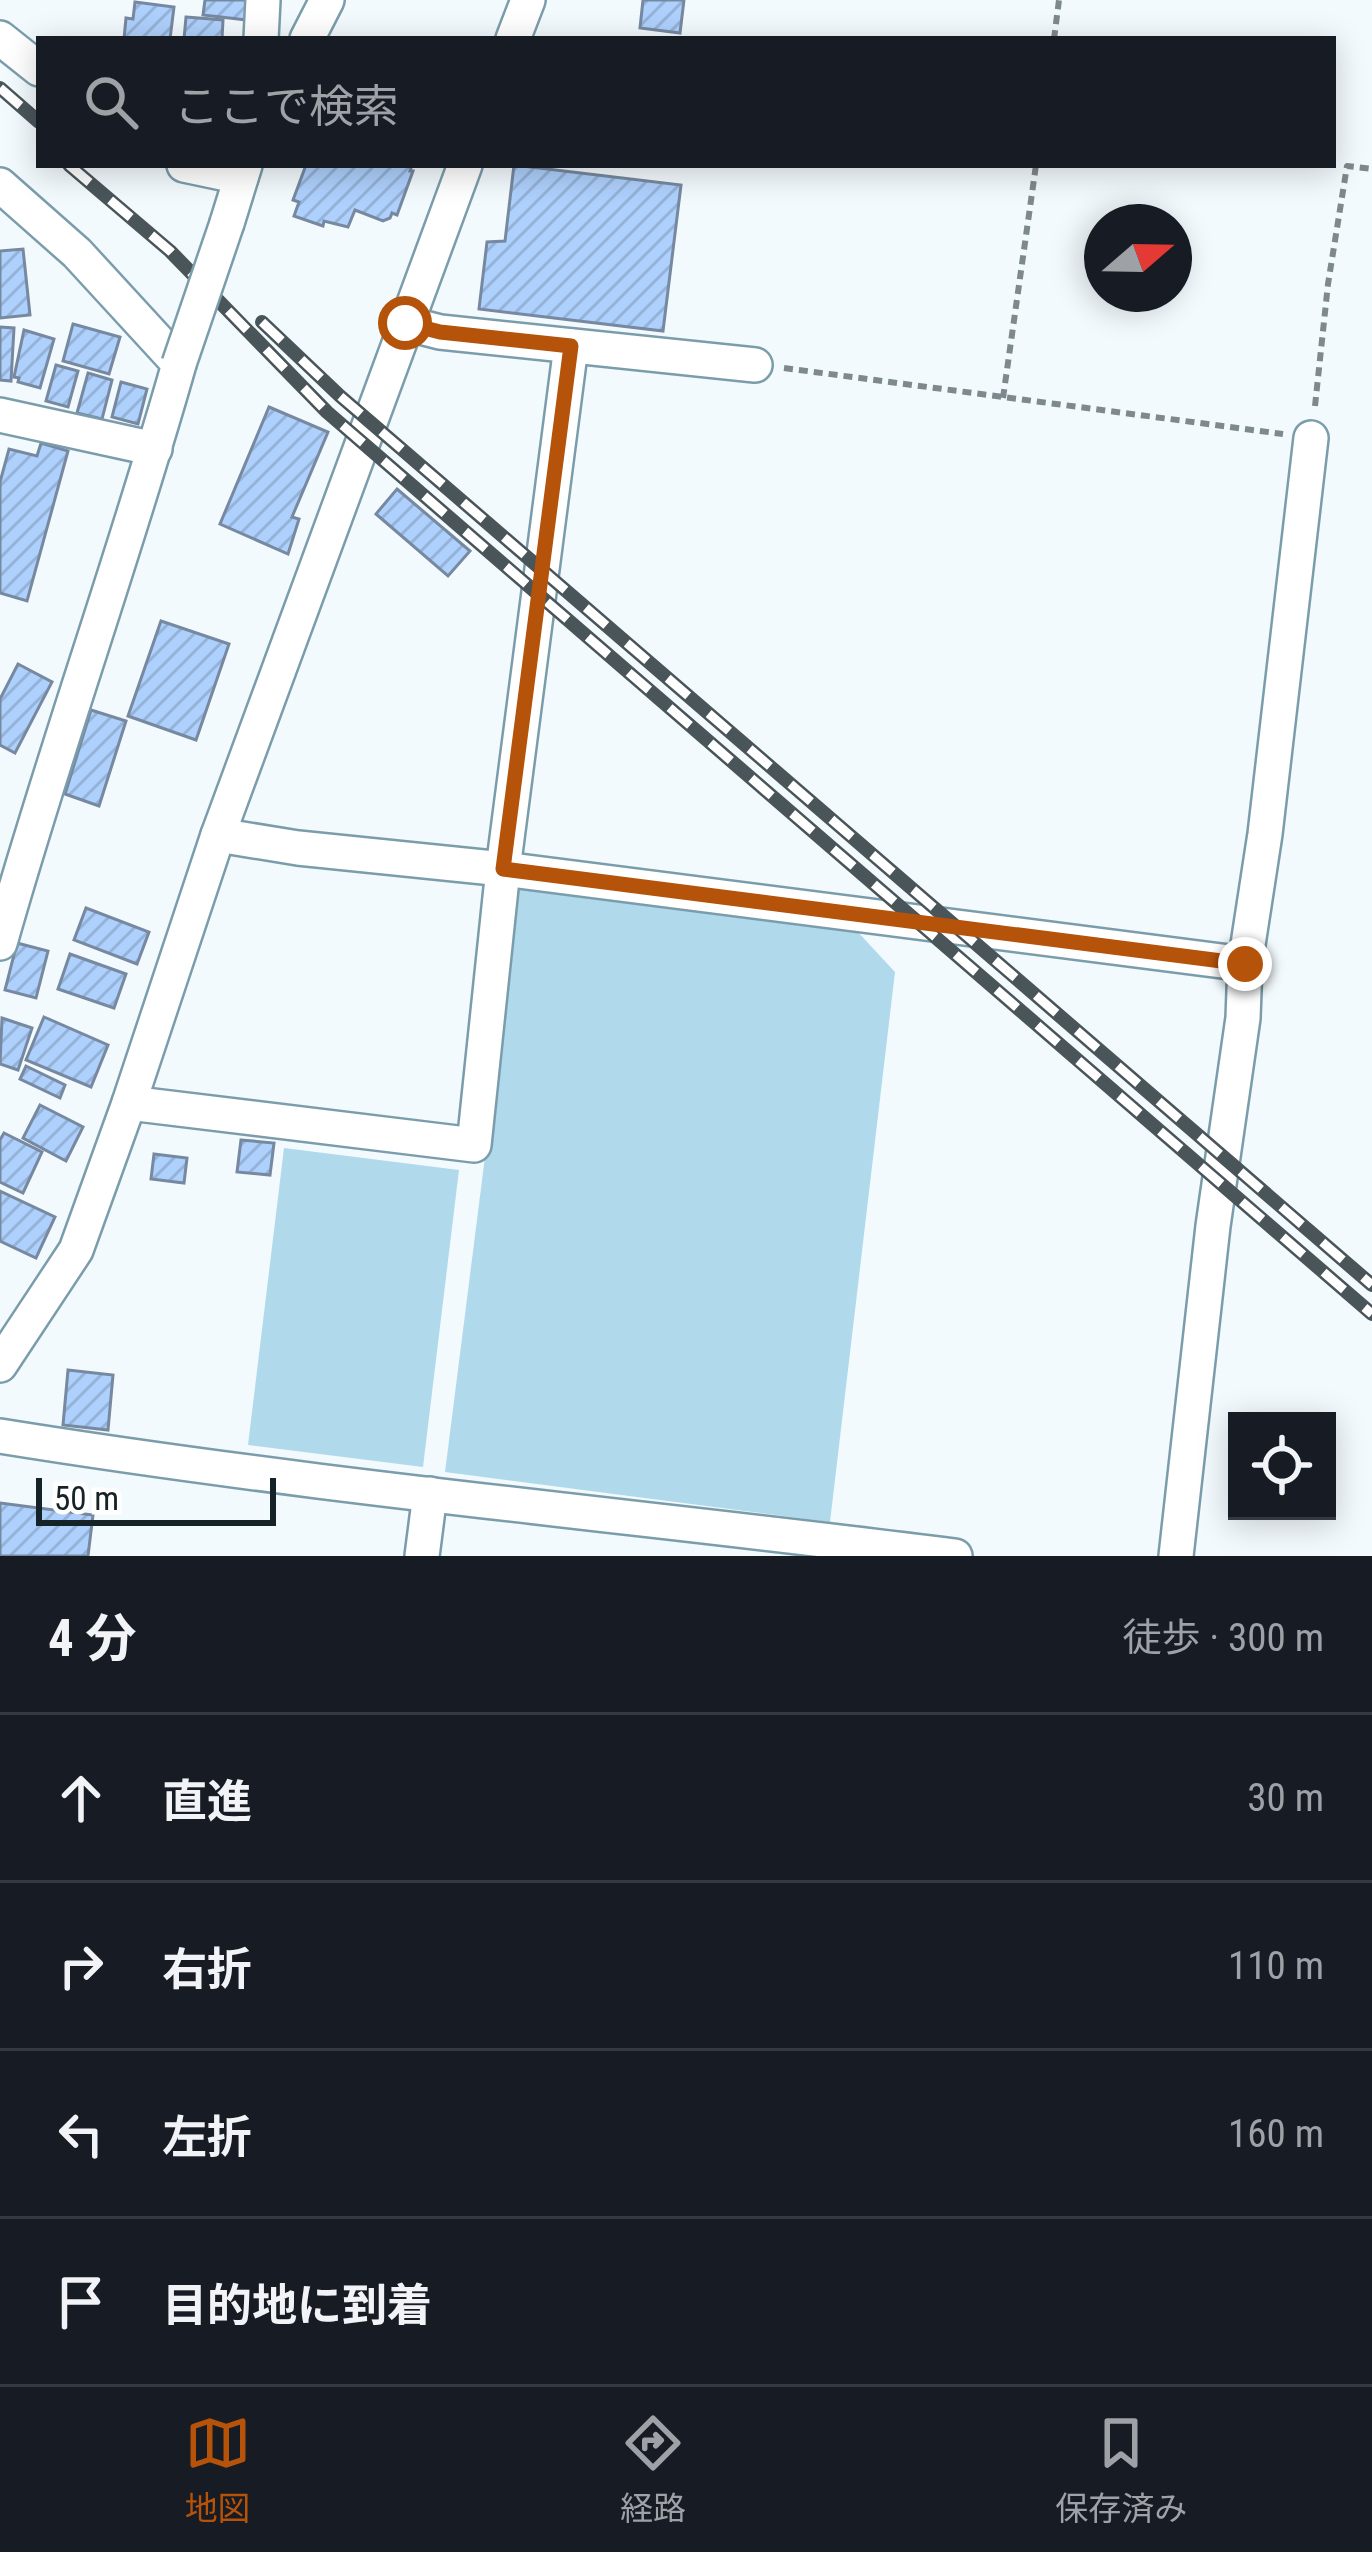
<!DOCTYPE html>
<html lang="ja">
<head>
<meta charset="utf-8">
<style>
  :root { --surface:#171b24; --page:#242831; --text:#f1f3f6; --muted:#9ea1a6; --line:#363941; --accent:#b45309 }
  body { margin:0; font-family:"Roboto Condensed","Noto Sans JP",sans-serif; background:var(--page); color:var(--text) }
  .controls { position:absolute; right:36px; bottom:36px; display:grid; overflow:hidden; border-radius:0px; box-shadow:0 6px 30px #0003 }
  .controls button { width:108px; height:108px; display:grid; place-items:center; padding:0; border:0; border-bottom:3px solid var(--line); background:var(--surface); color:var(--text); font:60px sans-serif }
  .compass { position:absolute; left:1084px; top:204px; width:108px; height:108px; border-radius:50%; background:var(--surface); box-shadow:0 6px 30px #0003; rotate:70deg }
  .scale { position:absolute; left:36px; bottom:30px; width:240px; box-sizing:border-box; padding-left:12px; border:6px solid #152227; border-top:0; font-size:33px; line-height:42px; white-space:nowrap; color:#152227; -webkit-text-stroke:9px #fff; paint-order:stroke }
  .stop { position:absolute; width:36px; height:36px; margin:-27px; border:9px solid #b45309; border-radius:50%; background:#fff }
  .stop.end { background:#b45309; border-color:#fff; box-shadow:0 3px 12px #0008 }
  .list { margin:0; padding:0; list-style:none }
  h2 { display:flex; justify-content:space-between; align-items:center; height:156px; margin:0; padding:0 48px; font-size:51px }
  h2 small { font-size:39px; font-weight:400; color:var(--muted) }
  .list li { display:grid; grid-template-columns:78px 1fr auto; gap:36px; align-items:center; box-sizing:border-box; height:168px; padding:0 48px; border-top:3px solid var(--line) }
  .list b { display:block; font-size:45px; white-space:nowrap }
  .list em { font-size:39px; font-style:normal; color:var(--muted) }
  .icon { flex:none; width:66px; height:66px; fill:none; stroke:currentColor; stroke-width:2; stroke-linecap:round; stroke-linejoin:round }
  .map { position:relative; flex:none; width:1372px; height:1556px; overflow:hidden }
  .search { position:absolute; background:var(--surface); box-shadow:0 6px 30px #0003; left:36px; right:36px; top:36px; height:132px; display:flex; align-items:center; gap:30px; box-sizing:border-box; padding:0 42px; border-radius:0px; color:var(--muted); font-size:45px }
  .sheet { height:828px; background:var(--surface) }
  nav { display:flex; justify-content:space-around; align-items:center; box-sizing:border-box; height:168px; border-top:3px solid var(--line); background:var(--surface); font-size:33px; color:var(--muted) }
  nav a { display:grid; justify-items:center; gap:6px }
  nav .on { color:var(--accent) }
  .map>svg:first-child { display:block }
  .green { fill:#b0daec }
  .building { fill:url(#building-hatch); stroke:#7689a0; stroke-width:3 }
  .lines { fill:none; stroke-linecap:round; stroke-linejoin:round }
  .minor-casing { stroke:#7b9dab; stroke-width:38 }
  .path { stroke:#7e898d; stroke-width:6; stroke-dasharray:9 6; stroke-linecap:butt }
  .minor { stroke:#fff; stroke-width:33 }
  .rail-casing { stroke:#4a555a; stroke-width:14 }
  .rail { stroke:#fff; stroke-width:9; stroke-dasharray:27; stroke-linecap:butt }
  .minor-bridge-casing { stroke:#7b9dab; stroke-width:38; stroke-linecap:butt }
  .minor-bridge { stroke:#fff; stroke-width:33 }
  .route { stroke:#b45309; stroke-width:15 }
</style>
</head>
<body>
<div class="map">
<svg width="1372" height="1556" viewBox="0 0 1372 1556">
  <defs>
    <pattern id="building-hatch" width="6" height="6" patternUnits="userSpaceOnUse" patternTransform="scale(3)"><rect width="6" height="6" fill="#aed0fc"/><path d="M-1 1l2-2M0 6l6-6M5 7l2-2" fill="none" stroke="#95b2d8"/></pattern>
  </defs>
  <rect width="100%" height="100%" fill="#f3fafd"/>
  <g class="green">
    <polygon points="519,889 856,930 895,972 830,1522 445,1472"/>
    <polygon points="284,1148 459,1170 423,1467 248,1445"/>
  </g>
  <g class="building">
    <polygon points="205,0 249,0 247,20 203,15"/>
    <polygon points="643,0 684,0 680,33 640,28"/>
    <polygon points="135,2 174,7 170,39 124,39 126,18 133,19"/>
    <polygon points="186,17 223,20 222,39 184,39"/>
    <polygon points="306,165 412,165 410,171 413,171 397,215 392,213 390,218 383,221 355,210 348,227 324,221 323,226 294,216 299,202 293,200"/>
    <polygon points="514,165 681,185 663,331 479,309 487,242 505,241"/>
    <polygon points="23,249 30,315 0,318 0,251"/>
    <polygon points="73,324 120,337 109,374 63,361"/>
    <polygon points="0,327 14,328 11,381 0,380"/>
    <polygon points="24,330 54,339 40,388 18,382 19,378 14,377"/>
    <polygon points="56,365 78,371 68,407 46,401"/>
    <polygon points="88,373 112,380 102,419 77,413"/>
    <polygon points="121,382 147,389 138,424 112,417"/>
    <polygon points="269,407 328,432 292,517 299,519 288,554 220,524"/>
    <polygon points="41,443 68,451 27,601 0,593 0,482 9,449 37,456"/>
    <polygon points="397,489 470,551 448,576 376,514"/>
    <polygon points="161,621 229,644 196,740 128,716"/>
    <polygon points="18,664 52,682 15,753 0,745 0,699"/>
    <polygon points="91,710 126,721 99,806 65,794"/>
    <polygon points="86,908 149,932 137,964 74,940"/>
    <polygon points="17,943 48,951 36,998 5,990"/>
    <polygon points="70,954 126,974 114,1008 58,989"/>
    <polygon points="44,1017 108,1045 91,1087 26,1060"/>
    <polygon points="2,1018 32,1028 18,1070 0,1064"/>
    <polygon points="26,1066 65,1085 60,1098 20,1079"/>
    <polygon points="40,1105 83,1127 66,1161 23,1138"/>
    <polygon points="4,1133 42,1152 23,1193 0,1182 0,1140"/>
    <polygon points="241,1140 274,1143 270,1175 237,1172"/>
    <polygon points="154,1154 187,1158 184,1183 151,1179"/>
    <polygon points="0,1191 55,1217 36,1258 0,1241"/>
    <polygon points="68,1370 113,1375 108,1430 63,1425"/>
    <polygon points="0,1503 93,1515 88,1556 0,1556"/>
  </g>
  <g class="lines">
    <g class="minor-casing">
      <g id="minor">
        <polyline points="0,38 39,69"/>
        <polyline points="261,39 263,0"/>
        <polyline points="307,39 327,0"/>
        <polyline points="513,39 528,0"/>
        <polyline points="184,165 241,177"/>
        <path d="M0,185L77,253L179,364C124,558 55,748 0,943"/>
        <polyline points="227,223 245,165"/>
        <polyline points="405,323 440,332 755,365"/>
        <polyline points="0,415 155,449"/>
        <polyline points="218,835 298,848 503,869 1245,964"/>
        <polyline points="129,1103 474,1145 503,869 571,346"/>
        <polyline points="0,1365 76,1250 129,1103 218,835 465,165"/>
        <path d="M0,1436C317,1487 636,1516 955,1556"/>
        <polyline points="422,1556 430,1494"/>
        <polyline points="1176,1556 1213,1226 1243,1018 1245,964 1265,834 1311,438"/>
      </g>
    </g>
    <g class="path">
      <polyline points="1054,39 1059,0"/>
      <polyline points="784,368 1283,434"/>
      <polyline points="1003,398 1036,165"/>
      <polyline points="1315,406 1328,284 1347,166 1372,169"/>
    </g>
    <use href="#minor" class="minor"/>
    <g class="rail-casing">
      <g id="rail">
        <polyline points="0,88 39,122"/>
        <polyline points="69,165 170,251 327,412 1372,1314"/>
        <polyline points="262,322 340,396 1372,1285"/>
      </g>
    </g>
    <use href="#rail" class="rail"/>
    <g class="minor-bridge-casing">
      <polyline id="minor-bridge" points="179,364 227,223"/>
    </g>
    <use href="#minor-bridge" class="minor-bridge"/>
  </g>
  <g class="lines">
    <polyline class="route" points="405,323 440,332 571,346 503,869 1245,964"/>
  </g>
</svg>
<div class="controls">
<button><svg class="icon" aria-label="locate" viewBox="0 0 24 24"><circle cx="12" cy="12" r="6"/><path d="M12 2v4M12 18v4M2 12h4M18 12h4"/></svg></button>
</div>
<svg class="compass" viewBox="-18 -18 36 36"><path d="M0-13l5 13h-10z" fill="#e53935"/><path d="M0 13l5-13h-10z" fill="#9ea1a6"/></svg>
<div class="scale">50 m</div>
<div class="stop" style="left:405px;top:323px"></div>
<div class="stop end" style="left:1245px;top:964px"></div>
<div class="search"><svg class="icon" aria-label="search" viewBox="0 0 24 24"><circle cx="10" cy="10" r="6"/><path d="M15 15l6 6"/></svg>ここで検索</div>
</div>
<section class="sheet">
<h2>4 分<small>徒歩 · 300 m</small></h2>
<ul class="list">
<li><svg class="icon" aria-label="ahead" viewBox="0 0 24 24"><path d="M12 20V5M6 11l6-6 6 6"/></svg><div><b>直進</b></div><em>30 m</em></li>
<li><svg class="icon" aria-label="right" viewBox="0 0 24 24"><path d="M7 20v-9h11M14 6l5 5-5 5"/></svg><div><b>右折</b></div><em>110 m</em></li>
<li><svg class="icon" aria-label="left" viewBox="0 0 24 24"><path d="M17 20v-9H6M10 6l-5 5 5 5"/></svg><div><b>左折</b></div><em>160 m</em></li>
<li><svg class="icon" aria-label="arrive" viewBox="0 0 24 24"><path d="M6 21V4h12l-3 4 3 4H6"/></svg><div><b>目的地に到着</b></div></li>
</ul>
</section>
<nav>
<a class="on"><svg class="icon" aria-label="map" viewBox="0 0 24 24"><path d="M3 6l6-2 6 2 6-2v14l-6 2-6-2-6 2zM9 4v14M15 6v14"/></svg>地図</a>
<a><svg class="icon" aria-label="directions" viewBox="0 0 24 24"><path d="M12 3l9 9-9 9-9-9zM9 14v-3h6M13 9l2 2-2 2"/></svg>経路</a>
<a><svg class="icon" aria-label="saved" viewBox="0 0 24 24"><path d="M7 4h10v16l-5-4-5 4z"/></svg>保存済み</a>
</nav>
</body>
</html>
